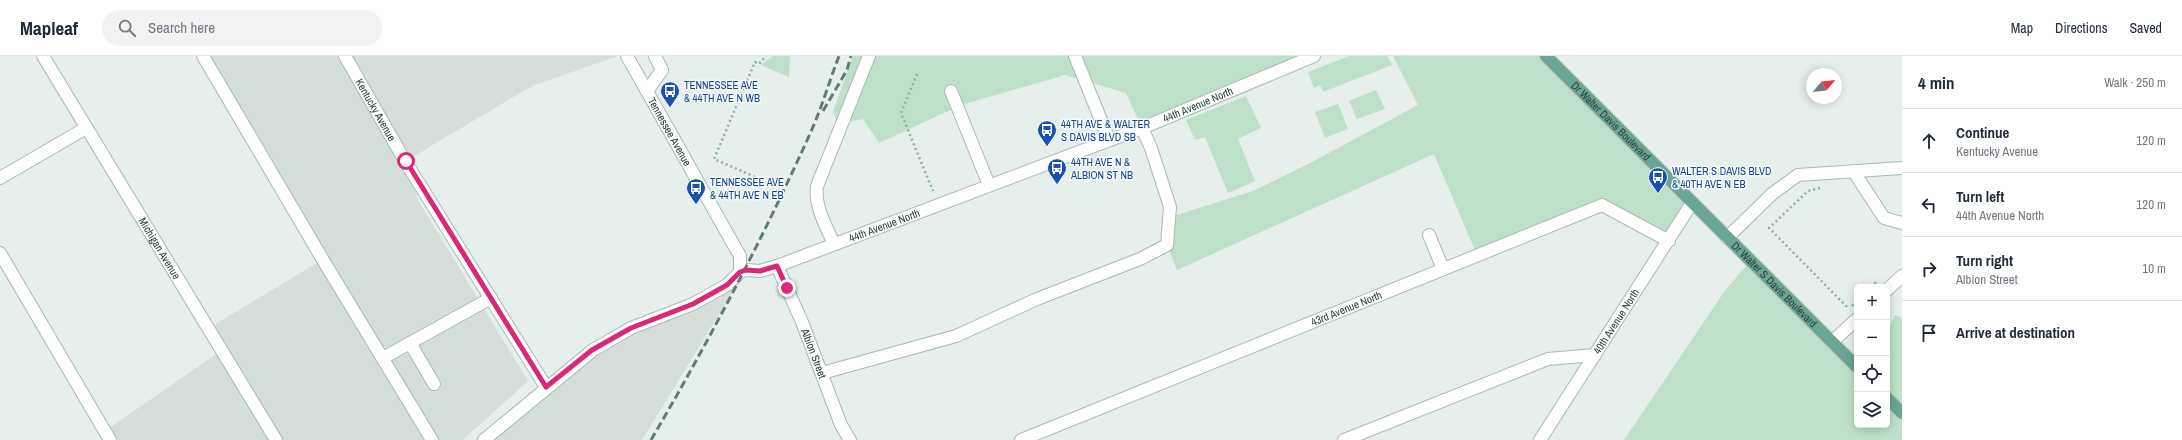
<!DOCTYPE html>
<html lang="en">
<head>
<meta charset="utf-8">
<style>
  :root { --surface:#fff; --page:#f2f2f3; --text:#1f2937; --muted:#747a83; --line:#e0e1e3 }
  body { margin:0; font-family:"Archivo Narrow",sans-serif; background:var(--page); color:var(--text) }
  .controls { position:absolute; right:12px; bottom:12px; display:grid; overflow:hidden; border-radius:6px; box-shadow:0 2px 10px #0003 }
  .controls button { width:36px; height:36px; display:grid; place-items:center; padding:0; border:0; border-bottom:1px solid var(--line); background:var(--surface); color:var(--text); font:20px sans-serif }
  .compass { position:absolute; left:1806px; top:12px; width:36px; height:36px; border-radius:50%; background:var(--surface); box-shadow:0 2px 10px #0003; rotate:62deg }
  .stop { position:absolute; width:12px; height:12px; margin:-9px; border:3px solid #db2777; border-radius:50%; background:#fff }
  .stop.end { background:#db2777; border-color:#fff; box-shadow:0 1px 4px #0008 }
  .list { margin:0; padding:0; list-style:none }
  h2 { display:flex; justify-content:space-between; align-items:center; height:52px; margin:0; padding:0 16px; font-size:17px }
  h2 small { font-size:13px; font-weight:400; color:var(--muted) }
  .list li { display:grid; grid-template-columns:26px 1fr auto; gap:12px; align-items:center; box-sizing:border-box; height:64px; padding:0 16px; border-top:1px solid var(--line) }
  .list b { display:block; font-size:15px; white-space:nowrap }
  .list p { margin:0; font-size:13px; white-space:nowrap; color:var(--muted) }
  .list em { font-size:13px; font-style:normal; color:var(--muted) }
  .icon { flex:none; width:22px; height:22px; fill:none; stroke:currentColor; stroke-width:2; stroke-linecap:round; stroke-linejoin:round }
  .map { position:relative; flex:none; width:1902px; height:384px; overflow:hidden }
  header { display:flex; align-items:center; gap:24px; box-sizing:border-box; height:56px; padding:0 20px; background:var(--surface); border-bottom:1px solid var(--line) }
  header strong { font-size:19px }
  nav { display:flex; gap:22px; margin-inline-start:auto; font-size:14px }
  .search { width:280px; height:36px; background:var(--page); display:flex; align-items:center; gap:10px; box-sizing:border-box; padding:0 14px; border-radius:22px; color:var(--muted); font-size:15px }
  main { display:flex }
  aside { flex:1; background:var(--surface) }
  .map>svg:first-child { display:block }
  .built { fill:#d4dfda }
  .green { fill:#bfe0c8 }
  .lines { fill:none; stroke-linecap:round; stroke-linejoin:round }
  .minor-casing { stroke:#a8b8b2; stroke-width:14 }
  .major-casing { stroke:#c2cac8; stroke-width:14 }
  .path { stroke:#86b3a5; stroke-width:2.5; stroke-dasharray:2 3; stroke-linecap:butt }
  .minor { stroke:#fff; stroke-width:12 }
  .major { stroke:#6aa596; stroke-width:12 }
  .rail { stroke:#5f7d75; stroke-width:3; stroke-dasharray:8 4; stroke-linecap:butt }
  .route { stroke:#db2777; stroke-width:5 }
  .labels { text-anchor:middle; stroke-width:3; stroke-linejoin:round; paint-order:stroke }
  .transit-label { font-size:11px; fill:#164399; stroke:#f7fbf9; text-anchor:start }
  .street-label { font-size:11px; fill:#24423a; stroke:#f7fbf9 }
</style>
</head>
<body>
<header>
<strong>Mapleaf</strong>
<div class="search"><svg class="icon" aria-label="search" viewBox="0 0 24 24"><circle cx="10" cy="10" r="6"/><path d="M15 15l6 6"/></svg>Search here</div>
<nav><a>Map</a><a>Directions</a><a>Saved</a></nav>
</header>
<main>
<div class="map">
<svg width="1902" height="384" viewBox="0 0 1902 384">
  <rect width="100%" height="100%" fill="#e6efeb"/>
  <g class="built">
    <polygon points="203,0 618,0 532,30 406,105 418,144 528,325 463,384 110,384 105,375 222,294 209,272 322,204"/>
    <polygon points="746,214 642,384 483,384 593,294 693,248"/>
  </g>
  <g class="green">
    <polygon points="773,0 790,0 789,21 761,9"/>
    <polygon points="853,0 1314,0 1142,72 1126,37 1065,19 961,49 879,87 863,63 838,68 833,56"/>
    <polygon points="1349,0 1387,0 1392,9 1323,36 1320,29 1314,32 1308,16"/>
    <polygon points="1393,0 1546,0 1692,147 1669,185 1602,149 1477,199 1434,98 1177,214 1167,189 1170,161 1253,135 1312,106 1418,49"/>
    <polygon points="1376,34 1385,53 1357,63 1349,45"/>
    <polygon points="1246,40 1261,72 1238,83 1255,125 1228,137 1205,81 1195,84 1186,64"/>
    <polygon points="1338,48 1348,73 1325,82 1315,56"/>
    <polygon points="1750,205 1857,311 1857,369 1887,369 1887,276 1895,259 1902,262 1902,384 1624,384 1724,236"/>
  </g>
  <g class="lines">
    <g class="minor-casing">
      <g id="minor">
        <path id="s1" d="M43,0L276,384"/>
        <polyline points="203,0 323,204 432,384"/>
        <path id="s2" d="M345,0L405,105L546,331"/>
        <path id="s3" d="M627,0L740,200V216"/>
        <polyline points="1075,0 1109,84"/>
        <polyline points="647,35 662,14 655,0"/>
        <polyline points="951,35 989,129"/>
        <polyline points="1854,116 1884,162 1902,167"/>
        <polyline points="0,122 86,72"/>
        <polyline points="1429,179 1443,213"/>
        <polyline points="1727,182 1772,138 1798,119 1902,112"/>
        <path d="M834,188C826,170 814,150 817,130L869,0"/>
        <polyline points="0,197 110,384"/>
        <path id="s4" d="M777,210L802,266L841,369L850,384"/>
        <polyline points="1887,234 1902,220"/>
        <polyline points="1832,286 1857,263"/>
        <polyline points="410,287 434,328"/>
        <polyline points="383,302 491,242"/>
        <polyline points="822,317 956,280 1037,243 1140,203 1167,189 1170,151 1151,92 1142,72"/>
        <path id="s5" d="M484,384L593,294L631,272L693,248L727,229L740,216L746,214L760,215L777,210L1142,72L1314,0"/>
        <path id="s6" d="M1021,384L1602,149L1669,185"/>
        <polyline points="1344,384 1548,303 1595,299"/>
        <path id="s7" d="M1540,384L1692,147"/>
      </g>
    </g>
    <g class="major-casing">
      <g id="major">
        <path id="s8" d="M1546,0L1857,311"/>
        <polyline points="1887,342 1902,357"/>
      </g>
    </g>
    <g class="path">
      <polyline points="917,18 901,57 933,135"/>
      <polyline points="755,121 714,103 755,6 759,8 766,0"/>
      <polyline points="1820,132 1808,135 1769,172 1849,253"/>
      <polyline points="1871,231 1876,226"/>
      <polyline points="1852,250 1857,245"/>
    </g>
    <use href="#minor" class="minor"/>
    <use href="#major" class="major"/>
    <g class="rail">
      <polyline points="823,55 847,14 851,0"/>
      <path d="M651,384C709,285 762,184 809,80C821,54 829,26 839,0"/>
    </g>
  </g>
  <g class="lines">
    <polyline class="route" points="406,105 546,331 592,294 631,272 693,248 727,229 740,216 746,214 760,215 777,210 787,232"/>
  </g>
  <defs>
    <g id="bus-pin" transform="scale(1)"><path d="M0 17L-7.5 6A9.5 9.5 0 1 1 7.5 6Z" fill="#1a4fb4" stroke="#f7fbf9"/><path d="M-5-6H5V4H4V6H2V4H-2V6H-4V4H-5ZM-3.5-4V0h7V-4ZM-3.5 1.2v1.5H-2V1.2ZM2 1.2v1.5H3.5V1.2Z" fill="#fff"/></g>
  </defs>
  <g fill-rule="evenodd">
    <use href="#bus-pin" x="670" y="35"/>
    <use href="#bus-pin" x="1047" y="74"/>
    <use href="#bus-pin" x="1057" y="112"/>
    <use href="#bus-pin" x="1658" y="121"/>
    <use href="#bus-pin" x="696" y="132"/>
  </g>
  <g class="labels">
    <g class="transit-label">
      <text x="684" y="33">TENNESSEE AVE<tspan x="684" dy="13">&amp; 44TH AVE N WB</tspan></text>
      <text x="1061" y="72">44TH AVE &amp; WALTER<tspan x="1061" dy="13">S DAVIS BLVD SB</tspan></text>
      <text x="1071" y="110">44TH AVE N &amp;<tspan x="1071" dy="13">ALBION ST NB</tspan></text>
      <text x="1672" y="119">WALTER S DAVIS BLVD<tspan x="1672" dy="13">&amp; 40TH AVE N EB</tspan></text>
      <text x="710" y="130">TENNESSEE AVE<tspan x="710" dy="13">&amp; 44TH AVE N EB</tspan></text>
    </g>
    <g class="street-label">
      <text dy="4" stroke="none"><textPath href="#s5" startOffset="798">44th Avenue North</textPath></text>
      <text dy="4" stroke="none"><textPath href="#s2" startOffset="62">Kentucky Avenue</textPath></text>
      <text dy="4" stroke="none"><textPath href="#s8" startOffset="92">Dr Walter Davis Boulevard</textPath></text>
      <text dy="4" stroke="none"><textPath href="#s3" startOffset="87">Tennessee Avenue</textPath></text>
      <text dy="4" stroke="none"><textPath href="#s5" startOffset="462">44th Avenue North</textPath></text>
      <text dy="4" stroke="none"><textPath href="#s1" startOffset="225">Michigan Avenue</textPath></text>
      <text dy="4" stroke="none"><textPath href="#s8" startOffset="323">Dr Walter S Davis Boulevard</textPath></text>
      <text dy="4" stroke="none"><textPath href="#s6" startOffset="351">43rd Avenue North</textPath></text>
      <text dy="4" stroke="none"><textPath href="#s7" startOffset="141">40th Avenue North</textPath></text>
      <text dy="4" stroke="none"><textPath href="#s4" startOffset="95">Albion Street</textPath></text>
    </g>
  </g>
</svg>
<div class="controls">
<button>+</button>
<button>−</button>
<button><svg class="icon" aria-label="locate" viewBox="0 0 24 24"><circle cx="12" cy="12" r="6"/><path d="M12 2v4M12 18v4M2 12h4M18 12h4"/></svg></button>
<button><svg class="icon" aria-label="layers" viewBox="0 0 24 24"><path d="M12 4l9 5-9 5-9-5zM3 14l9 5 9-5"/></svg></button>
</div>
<svg class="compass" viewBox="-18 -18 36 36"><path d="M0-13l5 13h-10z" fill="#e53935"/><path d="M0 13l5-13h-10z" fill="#747a83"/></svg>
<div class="stop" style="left:406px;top:105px"></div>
<div class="stop end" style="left:787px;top:232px"></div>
</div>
<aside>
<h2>4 min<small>Walk · 250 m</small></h2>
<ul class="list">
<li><svg class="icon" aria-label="ahead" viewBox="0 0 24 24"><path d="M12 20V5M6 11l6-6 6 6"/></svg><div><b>Continue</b><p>Kentucky Avenue</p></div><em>120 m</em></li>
<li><svg class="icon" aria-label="left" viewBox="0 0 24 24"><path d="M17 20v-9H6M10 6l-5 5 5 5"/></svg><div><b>Turn left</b><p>44th Avenue North</p></div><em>120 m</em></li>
<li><svg class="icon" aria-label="right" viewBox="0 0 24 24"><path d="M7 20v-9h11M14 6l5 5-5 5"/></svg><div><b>Turn right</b><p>Albion Street</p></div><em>10 m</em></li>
<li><svg class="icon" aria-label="arrive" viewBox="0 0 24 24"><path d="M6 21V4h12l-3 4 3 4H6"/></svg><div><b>Arrive at destination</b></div></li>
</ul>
</aside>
</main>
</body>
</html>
